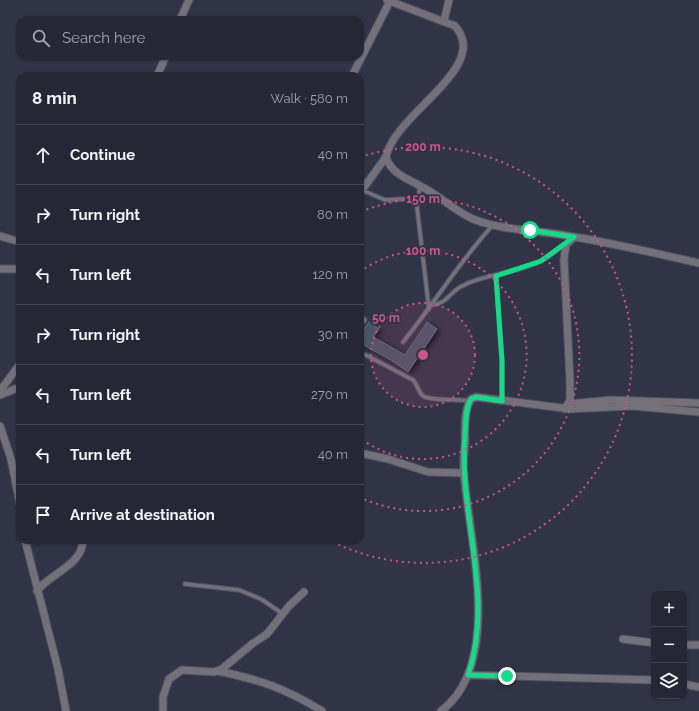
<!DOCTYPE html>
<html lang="en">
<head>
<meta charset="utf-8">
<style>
  :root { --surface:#252734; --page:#313340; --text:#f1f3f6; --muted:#a3a5ac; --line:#42444f }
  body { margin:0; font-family:Raleway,sans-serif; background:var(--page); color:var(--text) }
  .controls { position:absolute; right:12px; bottom:12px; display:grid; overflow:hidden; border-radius:8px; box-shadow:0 1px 3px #0004 }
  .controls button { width:36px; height:36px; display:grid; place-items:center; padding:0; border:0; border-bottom:1px solid var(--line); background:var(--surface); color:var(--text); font:20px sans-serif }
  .stop { position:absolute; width:12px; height:12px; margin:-9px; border:3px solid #16d989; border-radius:50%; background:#fff }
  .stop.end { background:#16d989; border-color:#fff; box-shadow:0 1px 4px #0008 }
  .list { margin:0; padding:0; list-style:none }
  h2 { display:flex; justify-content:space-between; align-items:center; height:52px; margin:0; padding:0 16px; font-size:17px }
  h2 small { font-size:13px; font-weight:400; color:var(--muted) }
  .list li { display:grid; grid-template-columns:26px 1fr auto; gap:12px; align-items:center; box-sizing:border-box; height:60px; padding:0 16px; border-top:1px solid var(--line) }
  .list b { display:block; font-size:15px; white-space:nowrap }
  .list em { font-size:13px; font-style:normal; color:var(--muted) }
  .icon { flex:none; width:22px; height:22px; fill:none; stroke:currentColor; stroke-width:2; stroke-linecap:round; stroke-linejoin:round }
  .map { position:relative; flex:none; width:699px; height:711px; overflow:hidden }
  .search { position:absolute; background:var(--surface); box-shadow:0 1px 3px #0004; left:16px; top:16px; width:348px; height:44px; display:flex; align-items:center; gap:10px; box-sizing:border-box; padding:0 14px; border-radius:12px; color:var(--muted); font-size:15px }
  .panel { position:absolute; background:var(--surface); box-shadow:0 1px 3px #0004; left:16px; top:72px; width:348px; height:472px; border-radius:12px }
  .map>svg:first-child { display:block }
  .building { fill:#485565; stroke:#5f6c7d; filter:url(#shadow) }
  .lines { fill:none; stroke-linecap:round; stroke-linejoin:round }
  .service-casing { stroke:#4d5061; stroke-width:5.5 }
  .minor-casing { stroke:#4d5061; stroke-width:9 }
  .service { stroke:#737079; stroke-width:3.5 }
  .minor { stroke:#737079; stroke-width:7 }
  .route { stroke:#16d989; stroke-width:5 }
  .ring { fill:none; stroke:#cc5688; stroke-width:2; stroke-dasharray:2 4 }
  .centre { fill:#cc5688; stroke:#313446; stroke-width:2 }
  .ring-label { font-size:12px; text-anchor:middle; font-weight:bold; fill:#cc5688; stroke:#313446; stroke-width:3.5; stroke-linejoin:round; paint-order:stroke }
</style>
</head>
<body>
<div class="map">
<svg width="699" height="711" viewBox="0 0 699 711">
  <defs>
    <filter id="shadow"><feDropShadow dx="3.5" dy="2" stdDeviation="2" flood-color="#0009"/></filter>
  </defs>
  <rect width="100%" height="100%" fill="#313446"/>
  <polygon class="building" points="369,322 379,329 373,337 405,355 427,322 437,329 408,372 391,360 360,343 360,335"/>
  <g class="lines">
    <g class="service-casing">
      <g id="service">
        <polyline points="420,186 417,207 429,309"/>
        <polyline points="362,190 385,200 418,198"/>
        <polyline points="496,276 502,361 502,400"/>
        <path d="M432,305C447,304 450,292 462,286C486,273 516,274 541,261C550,257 558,249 566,243"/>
        <path d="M403,342C434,304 459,262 492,226"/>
        <path d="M366,355L413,380C418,385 418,392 423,396C430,401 460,399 470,401"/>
        <polyline points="185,584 239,590 261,599 283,614"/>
      </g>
    </g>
    <g class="minor-casing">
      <g id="minor">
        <path d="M387,0L455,26C492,67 394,114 386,157C391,174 409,179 422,187C440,196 455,211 473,219C500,230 534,230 563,235C608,242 654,253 699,263"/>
        <polyline points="180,20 189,0"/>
        <polyline points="444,21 449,0"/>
        <polyline points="157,76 166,56"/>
        <polyline points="352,76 390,1"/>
        <polyline points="360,190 365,186 386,157"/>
        <polyline points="0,236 20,242"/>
        <polyline points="0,269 20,269"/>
        <polyline points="360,319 363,320"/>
        <polyline points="0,391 20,364"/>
        <polyline points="0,395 20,387"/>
        <polyline points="568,404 611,400 699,403"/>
        <polyline points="565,409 570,400 570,381 564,259 566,245 574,237"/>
        <polyline points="0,426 11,459 20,504"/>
        <polyline points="360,453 388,459 428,472 464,473"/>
        <polyline points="25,540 58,669 66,711"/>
        <path d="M37,591C49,574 83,565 83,540"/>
        <polyline points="623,639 654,643"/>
        <polyline points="684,645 699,645"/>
        <path d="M218,671C260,680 285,688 322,711"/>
        <polyline points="468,675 654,680"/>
        <polyline points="684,684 699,687"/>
        <polyline points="163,711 163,697 169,679 182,670 214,672 222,669 252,644 267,634 289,606 304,592"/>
        <path d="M441,711C504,664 469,540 464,474C463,464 464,453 465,443C465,430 464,410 471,399L476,397L570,409L632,406L699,412"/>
      </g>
    </g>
    <use href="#service" class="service"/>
    <use href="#minor" class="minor"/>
  </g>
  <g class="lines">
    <path class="route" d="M507,676L468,675C495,596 458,515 465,434C466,423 465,409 471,399L476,397L502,401V361L496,276L541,261L574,237L530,230"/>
  </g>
  <circle cx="423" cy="355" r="52" fill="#cc5688" fill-opacity=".12"/>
  <g class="ring">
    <circle cx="423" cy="355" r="52"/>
    <path d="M360 272A104 104 0 1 1 360 438"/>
    <path d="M361 212A156 156 0 1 1 361 498"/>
    <path d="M360 157A208 208 0 1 1 329 540"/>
  </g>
  <circle cx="423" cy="355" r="6" class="centre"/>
  <g class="ring-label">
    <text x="423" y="151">200 m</text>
    <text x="423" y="203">150 m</text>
    <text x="423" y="255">100 m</text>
    <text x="386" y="322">50 m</text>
  </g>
</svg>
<div class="controls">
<button>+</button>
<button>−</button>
<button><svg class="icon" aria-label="layers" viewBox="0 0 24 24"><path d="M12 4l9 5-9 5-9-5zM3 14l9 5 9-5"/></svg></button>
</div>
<div class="stop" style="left:530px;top:230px"></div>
<div class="stop end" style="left:507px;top:676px"></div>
<div class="search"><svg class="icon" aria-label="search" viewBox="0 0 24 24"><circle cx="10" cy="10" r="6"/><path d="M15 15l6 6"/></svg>Search here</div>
<section class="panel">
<h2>8 min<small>Walk · 580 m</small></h2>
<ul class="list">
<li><svg class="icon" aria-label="ahead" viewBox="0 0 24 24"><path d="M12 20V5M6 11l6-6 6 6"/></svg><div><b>Continue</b></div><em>40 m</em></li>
<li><svg class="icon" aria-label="right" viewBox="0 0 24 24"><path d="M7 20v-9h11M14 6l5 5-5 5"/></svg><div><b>Turn right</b></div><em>80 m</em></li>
<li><svg class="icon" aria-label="left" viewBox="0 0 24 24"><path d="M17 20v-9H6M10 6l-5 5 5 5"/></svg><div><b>Turn left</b></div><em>120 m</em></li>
<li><svg class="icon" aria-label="right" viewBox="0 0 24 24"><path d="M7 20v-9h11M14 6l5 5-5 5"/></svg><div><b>Turn right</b></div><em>30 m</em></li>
<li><svg class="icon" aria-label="left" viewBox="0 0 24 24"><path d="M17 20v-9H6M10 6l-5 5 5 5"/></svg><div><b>Turn left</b></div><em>270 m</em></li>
<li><svg class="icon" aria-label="left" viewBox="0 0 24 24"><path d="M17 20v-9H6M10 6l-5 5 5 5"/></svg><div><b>Turn left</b></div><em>40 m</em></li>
<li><svg class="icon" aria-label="arrive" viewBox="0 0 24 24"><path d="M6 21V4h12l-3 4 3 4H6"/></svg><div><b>Arrive at destination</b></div></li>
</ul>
</section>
</div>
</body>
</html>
